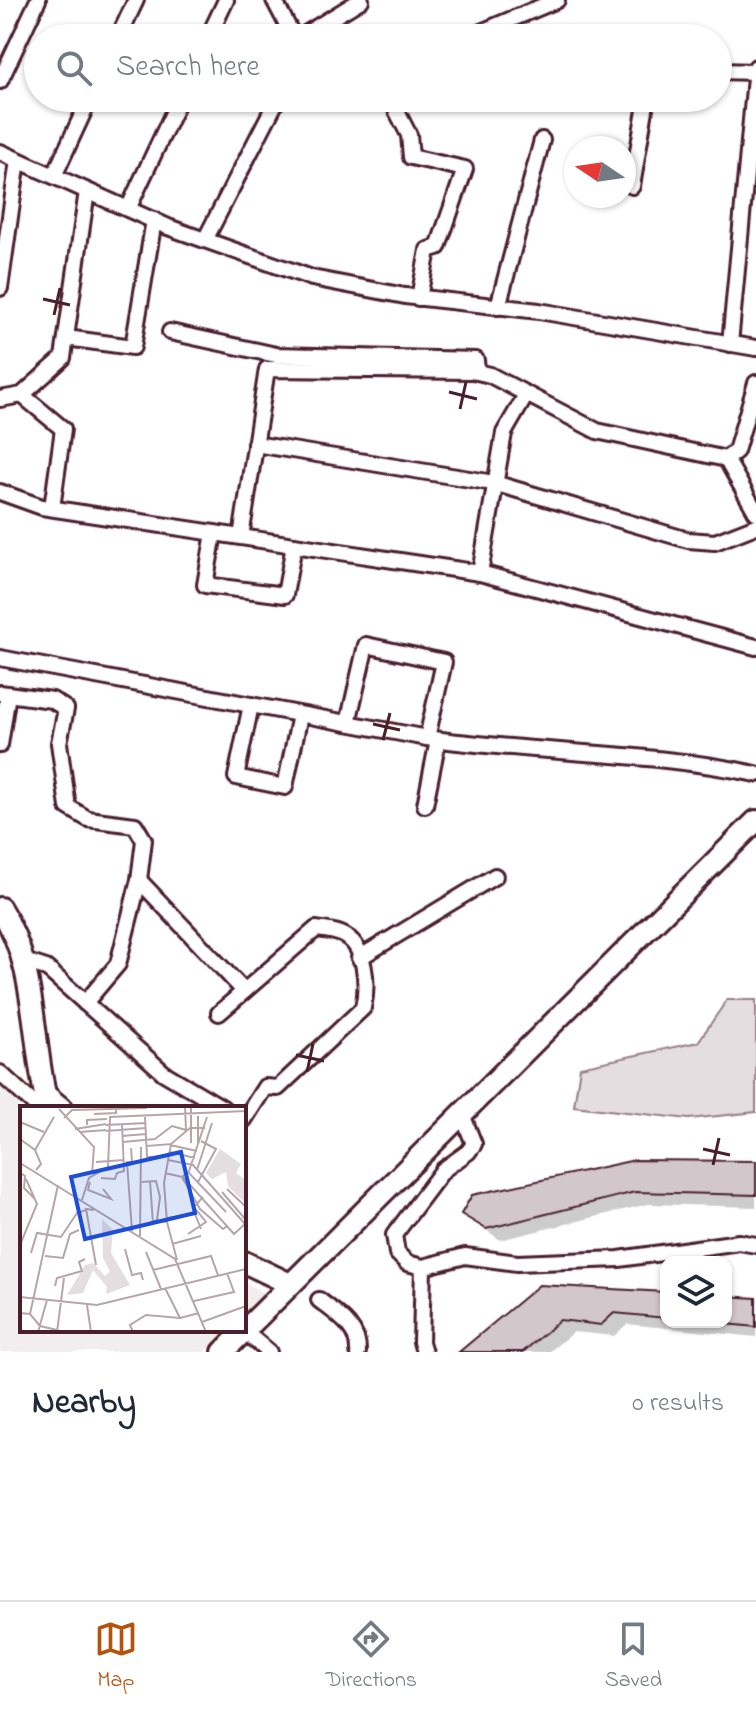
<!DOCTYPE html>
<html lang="en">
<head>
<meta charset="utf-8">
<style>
  :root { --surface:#fff; --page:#f2f2f3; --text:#1f2937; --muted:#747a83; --line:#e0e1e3; --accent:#b45309 }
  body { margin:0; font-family:"Indie Flower",sans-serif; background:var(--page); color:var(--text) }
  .controls { position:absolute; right:24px; bottom:24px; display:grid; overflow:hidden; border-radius:16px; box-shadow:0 2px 6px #0004 }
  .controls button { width:72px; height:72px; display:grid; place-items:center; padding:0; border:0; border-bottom:2px solid var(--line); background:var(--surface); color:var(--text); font:40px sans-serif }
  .compass { position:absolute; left:564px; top:136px; width:72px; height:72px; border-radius:50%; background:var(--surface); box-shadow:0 2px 6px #0004; rotate:283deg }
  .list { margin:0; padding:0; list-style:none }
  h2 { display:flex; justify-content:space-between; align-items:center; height:104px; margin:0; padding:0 32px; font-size:34px }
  h2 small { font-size:26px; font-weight:400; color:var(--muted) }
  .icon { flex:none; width:44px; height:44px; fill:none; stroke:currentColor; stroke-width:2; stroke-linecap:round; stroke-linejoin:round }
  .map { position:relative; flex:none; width:756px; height:1352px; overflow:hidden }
  .search { position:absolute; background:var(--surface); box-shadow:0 2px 6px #0004; left:24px; right:24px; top:24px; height:88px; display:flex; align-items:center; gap:20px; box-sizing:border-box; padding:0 28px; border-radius:44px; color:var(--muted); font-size:30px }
  .sheet { height:248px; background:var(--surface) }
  nav { display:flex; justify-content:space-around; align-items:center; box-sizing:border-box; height:112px; border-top:2px solid var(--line); background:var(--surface); font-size:22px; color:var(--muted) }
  nav a { display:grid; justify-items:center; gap:4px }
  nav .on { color:var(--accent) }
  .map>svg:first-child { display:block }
  .built { fill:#f2eeef }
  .green { fill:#e5dee0; stroke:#987e86; stroke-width:2 }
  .shadow { fill:#0003 }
  .building { fill:#d2c7cb; stroke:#4a1f2b; stroke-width:2 }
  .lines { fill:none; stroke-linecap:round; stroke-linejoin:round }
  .street-casing { stroke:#4a1f2b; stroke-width:20 }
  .secondary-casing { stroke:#4a1f2b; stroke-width:26 }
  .street { stroke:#fff; stroke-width:14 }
  .secondary { stroke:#fff; stroke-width:20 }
  .ticks { fill:none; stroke:#4a1f2b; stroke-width:3 }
  .inset-road { fill:none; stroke:#b7a5aa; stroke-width:2 }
  .view { fill:#1d4ed8; fill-opacity:0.15; stroke:#1d4ed8; stroke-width:4 }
  .inset-edge { fill:none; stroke:#4a1f2b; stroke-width:4 }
</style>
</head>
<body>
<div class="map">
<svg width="756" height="1352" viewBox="0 0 756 1352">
  <rect width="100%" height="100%" fill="#fff"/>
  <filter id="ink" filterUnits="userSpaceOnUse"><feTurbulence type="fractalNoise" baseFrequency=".0125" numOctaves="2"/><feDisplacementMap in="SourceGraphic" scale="16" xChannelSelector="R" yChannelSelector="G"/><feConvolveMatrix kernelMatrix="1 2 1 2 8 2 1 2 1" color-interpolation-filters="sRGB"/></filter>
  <g filter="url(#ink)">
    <g class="built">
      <polygon points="0,1086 22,1110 22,1330 227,1330 205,1352 0,1352"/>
      <polygon points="244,1282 264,1293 244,1313"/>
    </g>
    <polygon class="green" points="727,1000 756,1000 756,1112 689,1119 574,1106 580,1067 698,1042"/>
    <g class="shadow">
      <polygon points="756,1163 756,1207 648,1204 500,1240 463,1213"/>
      <polygon points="539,1287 666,1294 666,1322 726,1322 726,1298 756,1300 756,1337 627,1324 614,1336 573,1332 549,1352 462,1352"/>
    </g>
    <g class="building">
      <polygon points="635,1160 756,1161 756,1195 635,1192 486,1229 461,1214 472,1195"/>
      <polygon points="539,1285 666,1292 666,1318 614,1313 601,1325 560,1320 523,1352 459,1352"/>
      <polygon points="726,1296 756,1298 756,1327 726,1324"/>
    </g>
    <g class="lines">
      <g class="street-casing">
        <g id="street">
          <polyline points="274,0 294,38"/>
          <polyline points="118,38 136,0"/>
          <polyline points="208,38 226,0"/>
          <polyline points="299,38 361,0"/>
          <polyline points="467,38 557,0"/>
          <polyline points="718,71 756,72"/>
          <polyline points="0,81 38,0"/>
          <polyline points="390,98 409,135 411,157 465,169 438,247 428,250 419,298"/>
          <polyline points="0,152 168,227 312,278 405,296 539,311 756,348"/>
          <polyline points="54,176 90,98"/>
          <polyline points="632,186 647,98"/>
          <polyline points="128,209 180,98"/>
          <polyline points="205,240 278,98"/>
          <polyline points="0,288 18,160"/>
          <polyline points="498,307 542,140"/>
          <polyline points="170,332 276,355 476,360 477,372"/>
          <polyline points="66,338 133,347 154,220"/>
          <polyline points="730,344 756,67"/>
          <polyline points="22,395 63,429 52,508"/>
          <polyline points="0,399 22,395 63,358 87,191"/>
          <polyline points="255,444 494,483 688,540 715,542 756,526"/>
          <polyline points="726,459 736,451 756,383"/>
          <polyline points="0,492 42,507 480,573 756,647"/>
          <polyline points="214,533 205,585 285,595 294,545"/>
          <polyline points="241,537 267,369 473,371 490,375 597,431 726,459 756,512"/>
          <polyline points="480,573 504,433 526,395"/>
          <path d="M0,658L427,738C536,754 648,751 756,774"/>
          <polyline points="0,693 52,700 66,709 59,743 68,807 88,819 135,825 144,840 139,880 118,964 85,1003"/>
          <polyline points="251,705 236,777 285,787 300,715"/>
          <polyline points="348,723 366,645 444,662 427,738"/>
          <polyline points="0,745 8,694"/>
          <polyline points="425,805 438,740"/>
          <polyline points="139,880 244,991"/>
          <polyline points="359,958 495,876"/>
          <polyline points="24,961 46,968 164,1073 223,1108"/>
          <path d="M219,1013L316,929C324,930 333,931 341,934C367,944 368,986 363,1008L278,1088L265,1087L244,1120"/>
          <polyline points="0,1073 38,1108"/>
          <polyline points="44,1090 66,1108"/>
          <polyline points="462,1114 474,1144 468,1152 443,1170 394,1235 397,1253 407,1263 423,1267 465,1256 517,1263 619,1259 739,1242 756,1245"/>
          <polyline points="423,1267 421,1342 424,1352"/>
          <path d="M319,1300C337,1314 359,1327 358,1352"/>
          <polyline points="244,1331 269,1352"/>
        </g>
      </g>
      <g class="secondary-casing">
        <g id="secondary">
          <path d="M0,908C38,967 31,1041 48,1108"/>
          <polyline points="244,1262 290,1284"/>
          <polyline points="223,1352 756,821"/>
        </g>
      </g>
      <use href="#street" class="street"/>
      <use href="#secondary" class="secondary"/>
    </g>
  </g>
  <path class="ticks" d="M43,299L70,305M54,315L60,288M449,392L477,399M460,409L466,382M373,724L400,730M383,740L390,713M296,1055L324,1061M307,1072L313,1044M703,1149L730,1155M713,1165L719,1138"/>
  <g transform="translate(20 1106)">
    <rect width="226" height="226" fill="#fff"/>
    <path d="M200,43L221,58L216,67L226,74V98L208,80L206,66L192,73L186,67ZM82,113L93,124L91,147L110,179L86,188L87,181L73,164L63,187L47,189L65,159L73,157L85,170L90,165L83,152Z" fill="#e5dee0"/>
    <path class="inset-road" d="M165,0L166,24M39,3L74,41L72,68M74,8L96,7V2M125,11L127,51L148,50M44,12L52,4L127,2M0,16L24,26M67,19V14L87,13M86,19L126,17M55,23L86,18M86,25L126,22M60,26L86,24M102,30L126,28M0,33L15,44L21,58L16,64M103,36L135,33L152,20L166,24M171,37V0M151,38L170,22H185M178,38V10M150,39L177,45M127,40L151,38L144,77L147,116M111,42L112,56H107L112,125M15,44L34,11M150,46L175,52M148,54L173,59L225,118L214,128L163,71M76,56L104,54M0,57L155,153L186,226M177,64L192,17M168,66L206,106M0,67L5,70L4,82L15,93M145,67L162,71L169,65L187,11M162,71L180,103L203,123L207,120M81,72L95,73L97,67L104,65L102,18M130,75L133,118M70,76L68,84L91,93L83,83M122,76L136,75L140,91L137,114L122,120M178,76L196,43L181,35M207,83L226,101M202,86L226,114M62,94L69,72L88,61L90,11L226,5M74,104L66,103L76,159M147,112L175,108L181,123M137,114L147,116L157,154M168,128L186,116L174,101L183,91M120,130L121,41M152,138L181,130M0,139L17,98L6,73M105,143L112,169L121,167L123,174M126,146L141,183M11,147L17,127L41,131L57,107L66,104M25,150L43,152L50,128L59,124M133,164L191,150L198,169M35,180L37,172L62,165L59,156L65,153M145,182L160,212L179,207M0,191L77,199L226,163M174,195L214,186L207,167M67,199L71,226M0,207L10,208L20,220L37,224M10,208L38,79M182,216L226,200M18,226L27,194M37,226L44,172M113,226L110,219L126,209L160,212"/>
    <path class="view" d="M161,46L175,107L65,133L51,71Z"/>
    <rect width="226" height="226" class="inset-edge"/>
  </g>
</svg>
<div class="controls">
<button><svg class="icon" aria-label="layers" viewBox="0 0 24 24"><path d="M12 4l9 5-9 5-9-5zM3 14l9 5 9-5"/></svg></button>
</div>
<svg class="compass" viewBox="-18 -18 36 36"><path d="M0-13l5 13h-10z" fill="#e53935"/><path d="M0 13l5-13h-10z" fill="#747a83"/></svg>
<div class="search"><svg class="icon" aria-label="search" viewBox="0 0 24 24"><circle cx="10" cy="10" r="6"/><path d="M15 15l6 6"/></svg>Search here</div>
</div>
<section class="sheet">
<h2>Nearby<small>0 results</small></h2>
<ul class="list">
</ul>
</section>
<nav>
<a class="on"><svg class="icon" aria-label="map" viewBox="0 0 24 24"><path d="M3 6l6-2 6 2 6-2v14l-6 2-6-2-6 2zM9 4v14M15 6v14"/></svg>Map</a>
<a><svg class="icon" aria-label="directions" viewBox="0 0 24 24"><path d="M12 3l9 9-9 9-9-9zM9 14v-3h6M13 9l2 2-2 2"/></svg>Directions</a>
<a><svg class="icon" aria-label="saved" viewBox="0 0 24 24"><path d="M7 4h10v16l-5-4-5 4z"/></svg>Saved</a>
</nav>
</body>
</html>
